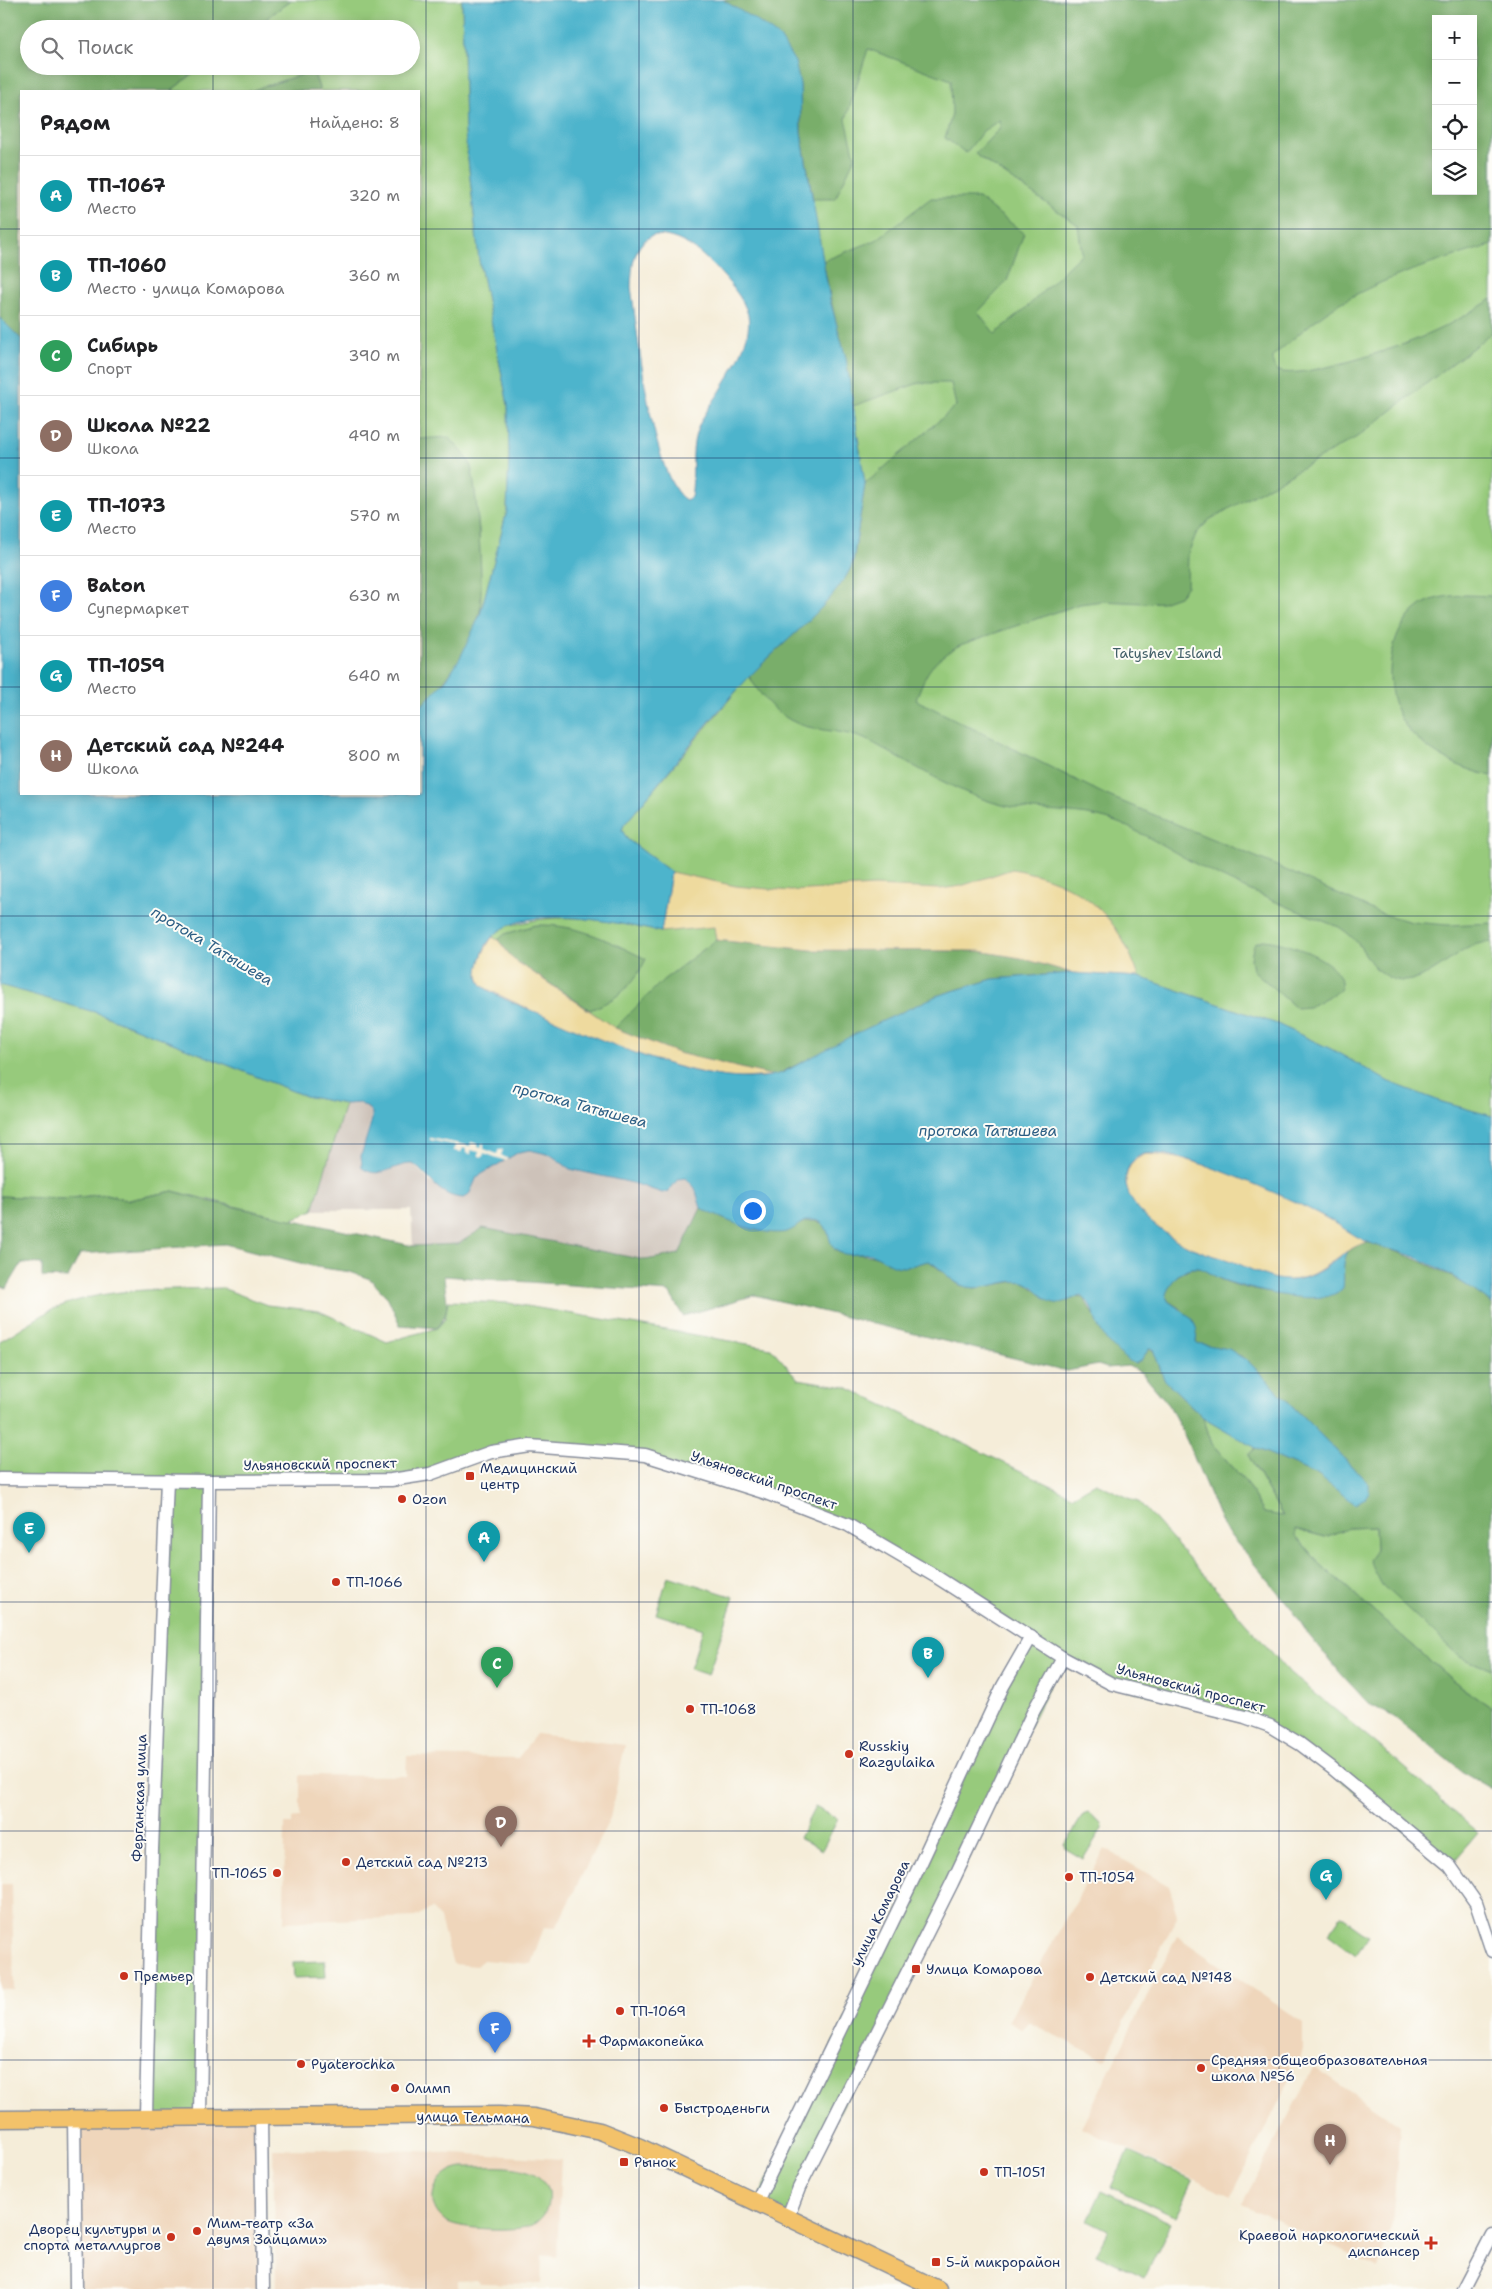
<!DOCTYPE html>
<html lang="ru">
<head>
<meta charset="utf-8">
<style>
  :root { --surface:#fff; --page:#f6f6f6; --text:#202124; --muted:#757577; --line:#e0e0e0; --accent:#0f766e }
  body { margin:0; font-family:"Shantell Sans",sans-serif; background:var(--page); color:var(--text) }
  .controls { position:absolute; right:15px; top:15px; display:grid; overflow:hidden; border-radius:0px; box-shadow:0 2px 12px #0003 }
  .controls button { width:45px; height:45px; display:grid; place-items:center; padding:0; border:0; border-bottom:1px solid var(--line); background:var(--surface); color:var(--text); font:25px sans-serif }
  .you { position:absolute; left:752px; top:1210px; width:18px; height:18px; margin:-12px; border:4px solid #fff; border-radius:50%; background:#1a73e8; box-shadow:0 0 0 8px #1a73e833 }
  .badge { display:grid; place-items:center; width:32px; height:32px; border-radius:50%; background:var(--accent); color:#fff; font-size:16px; font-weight:700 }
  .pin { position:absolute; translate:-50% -41px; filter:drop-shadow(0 1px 2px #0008) }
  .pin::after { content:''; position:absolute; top:26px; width:18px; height:15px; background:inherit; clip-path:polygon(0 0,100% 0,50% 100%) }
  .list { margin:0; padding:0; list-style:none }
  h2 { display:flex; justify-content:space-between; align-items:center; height:65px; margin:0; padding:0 20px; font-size:21px }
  h2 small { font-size:16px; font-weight:400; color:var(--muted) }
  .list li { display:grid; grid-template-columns:32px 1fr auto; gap:15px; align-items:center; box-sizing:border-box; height:80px; padding:0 20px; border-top:1px solid var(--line) }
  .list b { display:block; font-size:19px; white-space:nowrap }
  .list p { margin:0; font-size:16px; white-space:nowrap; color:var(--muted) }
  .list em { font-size:16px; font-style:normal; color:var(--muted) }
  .icon { flex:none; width:28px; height:28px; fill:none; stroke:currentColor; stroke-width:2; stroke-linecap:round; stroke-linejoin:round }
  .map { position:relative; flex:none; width:1492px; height:2289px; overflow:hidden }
  .search { position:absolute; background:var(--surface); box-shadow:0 2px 12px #0003; left:20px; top:20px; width:400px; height:55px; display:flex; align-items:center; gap:12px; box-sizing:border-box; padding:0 18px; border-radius:28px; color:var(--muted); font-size:19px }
  .panel { position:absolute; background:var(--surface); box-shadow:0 2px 12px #0003; left:20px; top:90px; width:400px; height:705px; border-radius:0px }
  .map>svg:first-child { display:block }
  .built { fill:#efd6bb }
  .industrial { fill:#cdc2b9 }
  .green { fill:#97ca7b; stroke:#597c6c; fill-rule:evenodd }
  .forest { fill:#79ae6b; stroke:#4a6e64; fill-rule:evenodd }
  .sand { fill:#eeda9e; stroke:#84847e }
  .water { fill:#4db4cc; stroke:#347295; fill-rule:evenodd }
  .pier { fill:#f5edd9 }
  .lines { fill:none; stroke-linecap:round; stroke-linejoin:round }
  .minor-casing { stroke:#888e9c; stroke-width:15 }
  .major-casing { stroke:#888e9c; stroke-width:19 }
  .minor { stroke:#fff; stroke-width:12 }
  .major { stroke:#f3c26a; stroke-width:16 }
  .grid { fill:none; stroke:#1b2f5e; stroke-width:1; stroke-opacity:0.55 }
  .poi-dot { fill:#c8321e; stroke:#fdfcf7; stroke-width:2 }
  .labels { text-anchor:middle; stroke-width:4; stroke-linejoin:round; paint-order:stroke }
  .park-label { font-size:14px; fill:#405e67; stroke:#fdfcf7 }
  .street-label { font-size:14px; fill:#1b2f5e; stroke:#fdfcf7 }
  .poi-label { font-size:14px; fill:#1b2f5e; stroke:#fdfcf7; text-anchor:start }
  .water-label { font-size:15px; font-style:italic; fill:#2c5e84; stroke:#fdfcf7 }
</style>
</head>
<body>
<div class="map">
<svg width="1492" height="2289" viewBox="0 0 1492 2289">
  <rect width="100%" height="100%" fill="#fdfcf7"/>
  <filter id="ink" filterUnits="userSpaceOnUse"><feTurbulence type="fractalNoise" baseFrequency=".02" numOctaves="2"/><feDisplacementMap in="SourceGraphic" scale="10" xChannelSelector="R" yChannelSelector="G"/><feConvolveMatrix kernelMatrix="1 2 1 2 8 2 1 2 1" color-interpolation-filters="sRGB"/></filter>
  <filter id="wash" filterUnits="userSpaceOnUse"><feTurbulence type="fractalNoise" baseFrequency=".0096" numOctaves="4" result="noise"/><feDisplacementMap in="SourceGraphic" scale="20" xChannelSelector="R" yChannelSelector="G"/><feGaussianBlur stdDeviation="1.12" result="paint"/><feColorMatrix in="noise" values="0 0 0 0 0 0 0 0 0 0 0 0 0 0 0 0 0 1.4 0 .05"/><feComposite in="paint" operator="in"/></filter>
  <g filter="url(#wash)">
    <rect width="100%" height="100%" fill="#f5edd9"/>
    <g class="built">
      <polygon points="536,1734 625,1745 610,1818 556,1928 544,1927 531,1964 483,1960 477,1966 453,1964 440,1919 432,1908 415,1917 284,1922 285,1824 292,1824 292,1819 300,1817 300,1775 406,1776 407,1756 518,1758"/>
      <polygon points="1105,1849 1169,1886 1178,1915 1105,2060 1028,2022 1023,2030 1008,2022"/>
      <polygon points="0,1884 12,1884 14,1990 0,1990"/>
      <polygon points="1177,1936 1303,2023 1303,2048 1300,2060 1292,2057 1288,2066 1295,2070 1231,2196 1081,2128"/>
      <polygon points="1314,2067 1400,2126 1392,2225 1379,2268 1242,2204"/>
      <polygon points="261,2116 263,2289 76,2289 74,2118"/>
      <polygon points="273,2149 398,2150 561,2159 557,2257 542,2255 541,2284 479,2283 476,2280 458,2281 458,2289 276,2289"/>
    </g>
    <polygon class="industrial" points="353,1103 365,1105 372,1113 360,1162 413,1164 431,1183 470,1193 477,1177 519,1152 530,1150 551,1155 570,1169 633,1183 662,1193 671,1188 678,1179 685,1178 695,1188 701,1208 679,1254 645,1260 483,1228 458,1244 413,1246 411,1210 313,1210 345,1104"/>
    <g class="green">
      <polygon points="291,0 462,0 465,132 479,260 508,405 509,457 507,511 480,615 479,529 470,463 419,439 419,91 320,91 313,71 250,91 173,91 173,89 203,66 411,66 411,29 253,29"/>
      <path d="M723,0H1492V1116L1442,1102L1389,1082L1331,1049L1277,1024L1139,977L823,1051L774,1076L734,1078L478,970C483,957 488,939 499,930C504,925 514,925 521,923C573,911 610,922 661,932L671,872L627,839L622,830L624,825L749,676L827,601L853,562L865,484L846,358L830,300L780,38ZM1436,19H1473V191H1436Z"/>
      <polygon points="0,985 98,1013 305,1096 345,1104 313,1210 291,1220 173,1191 129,1200 106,1194 63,1199 0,1196"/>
      <path d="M222,1288L267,1305L319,1311L387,1342L437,1328L445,1319L448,1301L509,1303L771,1348L798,1379L846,1387L1073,1496L1096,1483L1140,1503L1290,1673L1377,1744L1478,1833L1450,1866L1270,1726L1130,1690L1063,1658L787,2219L756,2203L1031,1637L848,1525L645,1455L530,1446L430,1474L210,1481L200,2117L146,2116L167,1480L0,1479V1341C18,1331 37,1317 56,1308C108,1286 167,1290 222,1288Z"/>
      <polygon points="1203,1417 1256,1448 1248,1455 1283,1517 1264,1513 1245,1481 1212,1444"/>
      <polygon points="1375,1527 1376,1550 1436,1634 1460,1657 1492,1670 1492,1708 1451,1679 1319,1563 1296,1536 1295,1529 1325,1537 1348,1528"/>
      <polygon points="668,1576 734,1597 708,1675 690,1669 703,1629 656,1614"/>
      <polygon points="815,1807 838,1819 822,1850 799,1838"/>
      <polygon points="1088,1813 1102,1823 1103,1827 1083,1859 1066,1849 1065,1845 1083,1815"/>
      <polygon points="1341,1916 1369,1936 1356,1955 1328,1934"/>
      <polygon points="325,1961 326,1977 294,1978 293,1962"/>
      <polygon points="1128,2151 1193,2181 1176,2217 1111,2187"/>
      <path d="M463,2167C489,2168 540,2159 548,2192C549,2199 548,2208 544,2214C540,2220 533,2226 526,2227C510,2231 455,2230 443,2219C421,2200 438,2170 463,2167Z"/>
      <polygon points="1102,2190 1171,2223 1145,2277 1096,2254 1108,2230 1088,2220"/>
    </g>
    <g class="forest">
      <polygon points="0,0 291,0 253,29 29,29 29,66 203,66 173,89 173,91 21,91 21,339 0,318"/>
      <path d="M723,0H1492V245C1439,261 1382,277 1334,307C1313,320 1294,339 1274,355C1272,362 1272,368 1279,371C1300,380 1401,347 1424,336C1448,326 1470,313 1492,299V333L1357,437L1209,520L1196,534L1188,554L1187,586L1179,596L1162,602L1144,603L1102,601L1080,604L960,645C933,660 926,671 916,700L1106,795L1268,862L1379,913L1412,922L1448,925L1492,923V942C1484,943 1477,943 1470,947C1444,960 1415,996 1383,974C1371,966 1367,956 1359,945C1353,937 1346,932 1339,927C1294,910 1250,892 1207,870C1178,855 1151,837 1121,824C1084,809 1044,814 1006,806C967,797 933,776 899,758C887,751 875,743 862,738C839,729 811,732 790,720C771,709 760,695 749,676C777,649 841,596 853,562L865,484L956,406L951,383H919L853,406C845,357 832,310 823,261L876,240L931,198H978L1024,233L1007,281L978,312L995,334L1027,307L1082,253L1078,225L975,154L1000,128V120L983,131L966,153L945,138L952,114L951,80L868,49L846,119L855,157L835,199H813L801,132L800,84ZM1436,19H1473V191H1436Z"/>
      <polygon points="313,71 320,91 250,91"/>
      <path d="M449,437C455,445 467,455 470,464C477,482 485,599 479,616C468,650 446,684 419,708V439Z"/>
      <path d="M1466,595L1492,596V776C1460,769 1425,752 1405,725C1380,690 1386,626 1425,603C1438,596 1452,596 1466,595Z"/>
      <path d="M536,925C580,924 608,941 646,959C633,986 618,999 590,1010L513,959L498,940L505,934Z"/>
      <polygon points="716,940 811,950 979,951 1021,958 1072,973 993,979 936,996 774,1076 678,1053 615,1028 663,980"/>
      <path d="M1263,940C1282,941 1351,961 1340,990L1309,1007L1296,1008L1253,970L1251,959L1253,947L1255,943Z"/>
      <path d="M173,1191L208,1201L413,1246L458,1244L483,1228L645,1260L679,1254L701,1208C720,1218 754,1233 776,1232C797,1232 801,1214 824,1224L836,1251L841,1253L878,1256L899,1267L929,1261L959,1285L975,1288L1017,1281L1026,1282L1040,1294L1084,1298L1109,1343L1135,1364L1141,1360L1149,1349L1154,1351L1164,1379L1203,1417L1212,1444L1245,1481L1264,1513L1283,1516L1248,1455L1256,1448L1317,1475L1369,1484L1250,1363L1239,1355L1196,1343L1197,1330L1181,1309L1168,1301C1161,1286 1182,1268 1196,1268C1207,1268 1211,1275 1220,1279C1247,1292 1293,1297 1323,1297L1344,1279C1341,1268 1341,1255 1352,1249C1356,1246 1361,1243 1366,1243C1372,1242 1381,1246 1388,1249C1426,1261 1461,1279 1492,1304V1670L1460,1657L1382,1585L1369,1560L1376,1550L1375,1527L1348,1528L1325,1537L1296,1529V1536L1319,1563L1451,1679L1492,1708V1789L1461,1771L1394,1717L1369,1704L1342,1675L1308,1634L1292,1609L1224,1528L1187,1441L1169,1405L1142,1373L1128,1366L1107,1368L1098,1365L1067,1371L755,1295L683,1316L669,1292L444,1276C445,1297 453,1309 437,1328L400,1325L388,1298L370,1279L350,1272L316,1267L225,1244L80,1254L68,1278L42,1277V1264L22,1263L7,1288L0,1286V1196L63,1199L106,1194L129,1200Z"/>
    </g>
    <g class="sand">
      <path d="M1012,869C1080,881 1117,912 1139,977L1072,973L1021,958L979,951L811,950L716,940L714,927L661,932L671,872L736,886L791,891L874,886L940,889L961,886Z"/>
      <path d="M492,937L498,940L513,959L615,1028L678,1053L774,1076C760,1076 745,1079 732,1078C651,1067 556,1023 483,987C471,971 483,952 492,937Z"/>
      <path d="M1146,1154C1219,1158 1306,1205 1368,1242C1336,1250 1319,1283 1283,1280C1266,1279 1250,1268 1233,1262C1220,1257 1206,1254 1194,1249C1169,1238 1123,1209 1126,1178C1128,1165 1134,1159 1146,1154Z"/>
    </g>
    <path class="water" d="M462,0H723L757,21L780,38L795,62L800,84L801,132L830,300L846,358L865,484L853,562C840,600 778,646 749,677C705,724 666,775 624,825L622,830L627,839L671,872L661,932C617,923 500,894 482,955C479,965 474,978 483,986C493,996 526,1008 541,1014C602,1040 717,1095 782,1073L855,1034L936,996L993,979L1072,973L1139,977L1277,1024L1331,1049L1389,1082L1442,1102L1492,1116V1304C1469,1286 1442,1268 1415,1257C1400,1251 1383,1249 1368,1242C1353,1236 1340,1225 1325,1217C1293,1200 1177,1146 1144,1154C1137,1156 1130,1162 1128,1169C1114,1203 1169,1239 1195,1249C1208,1255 1221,1257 1234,1262C1250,1268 1266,1279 1284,1280C1311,1282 1327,1266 1348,1251C1341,1265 1345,1274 1343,1288C1324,1310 1248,1289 1223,1280C1211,1276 1203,1264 1188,1269C1177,1272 1170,1284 1166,1294L1168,1301L1192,1318L1197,1330L1196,1343L1229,1349L1250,1363L1369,1484V1492L1365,1498L1355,1504L1317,1475L1256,1448L1203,1417L1164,1379L1153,1349H1149L1141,1360L1135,1364C1121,1357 1108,1344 1100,1330C1094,1320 1093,1302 1081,1296C1072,1298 1064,1304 1055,1303C1042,1301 1036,1284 1024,1282C1006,1278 986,1291 967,1287C952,1284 942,1268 929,1261C920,1262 912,1267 903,1267C891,1267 882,1257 871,1254C860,1252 848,1258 837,1251C825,1243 833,1222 813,1220C801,1219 796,1230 786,1232C763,1237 721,1219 701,1208L695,1188L686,1178L678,1179L669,1191L662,1193L633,1183L570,1169L551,1155L530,1150L519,1152L477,1177L470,1193L465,1198C439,1198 432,1178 413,1164C395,1163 380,1181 362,1168L361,1156L372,1119V1113L369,1109L360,1103L345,1104L305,1096L98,1013L0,985V318L21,339V794H419V708L446,680L461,656L480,615L507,511L509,457L508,405L479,260L465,132ZM654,235C680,235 698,250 716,268C727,280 744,298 748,315C753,338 731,374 719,393C711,405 701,418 696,433C690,454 695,476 691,497L686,500C652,481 637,327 631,287C632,267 633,243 654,235Z"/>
    <polygon class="pier" points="430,1138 470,1146 471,1142 478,1144 478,1147 481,1148 482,1143 484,1144 484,1149 497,1154 499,1149 503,1150 501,1155 508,1159 506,1161 484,1153 483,1157 479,1156 479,1152 471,1150 471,1154 466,1153 466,1149 463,1148 461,1152 454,1151 455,1145 430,1140"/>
  </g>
  <g filter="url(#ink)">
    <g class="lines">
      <g class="minor-casing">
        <g id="minor">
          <polyline points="0,1479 209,1481 391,1480 430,1474 491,1452 530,1446 645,1455 763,1492 848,1525 935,1576 1063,1658 1112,1684 1245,1717 1270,1726 1300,1744 1332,1768 1450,1866 1476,1903 1492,1951"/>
          <polyline points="146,2116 152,1849 167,1480"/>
          <polyline points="261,2116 263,2289"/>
          <polyline points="200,2117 209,1481"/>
          <polyline points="74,2118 76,2289"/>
          <polyline points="756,2203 919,1867 1003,1686 1031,1637"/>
          <polyline points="787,2219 799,2188 952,1883 1034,1710 1063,1658"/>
          <polyline points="1464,2289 1492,2235"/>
        </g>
      </g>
      <g class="major-casing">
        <polyline id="major" points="0,2119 499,2115 534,2117 600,2131 640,2147 938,2289"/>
      </g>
      <use href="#minor" class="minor"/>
      <use href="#major" class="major"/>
    </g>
  </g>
  <path class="grid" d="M213,0V29M426,0V2289M639,0V2289M853,0V2289M1066,0V2289M1279,0V2289M213,66V91M0,229H21M419,229H1492M0,458H21M419,458H1492M0,687H21M419,687H1492M213,794V2289M0,916H1492M0,1144H1492M0,1373H1492M0,1602H1492M0,1831H1492M0,2060H1492"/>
  <g class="poi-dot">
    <rect x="465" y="1471" width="10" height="10" rx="2.5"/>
    <circle cx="402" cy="1499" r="5"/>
    <circle cx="336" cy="1582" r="5"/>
    <circle cx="690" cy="1709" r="5"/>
    <circle cx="849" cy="1754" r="5"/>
    <circle cx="346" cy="1862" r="5"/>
    <circle cx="277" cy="1873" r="5"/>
    <circle cx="1069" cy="1877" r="5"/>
    <rect x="911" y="1964" width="10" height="10" rx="2.5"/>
    <circle cx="124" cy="1976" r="5"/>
    <circle cx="1090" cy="1977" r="5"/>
    <circle cx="620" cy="2011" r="5"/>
    <path d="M586.5 2033.5h5v5h5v5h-5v5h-5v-5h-5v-5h5z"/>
    <circle cx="301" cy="2064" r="5"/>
    <circle cx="1201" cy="2068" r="5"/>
    <circle cx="395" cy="2088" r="5"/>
    <circle cx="664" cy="2108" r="5"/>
    <rect x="619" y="2157" width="10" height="10" rx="2.5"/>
    <circle cx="984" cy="2172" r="5"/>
    <circle cx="197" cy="2231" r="5"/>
    <circle cx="171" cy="2237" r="5"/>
    <path d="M1428.5 2235.5h5v5h5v5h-5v5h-5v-5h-5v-5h5z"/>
    <rect x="931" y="2257" width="10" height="10" rx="2.5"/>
  </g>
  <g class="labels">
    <g class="park-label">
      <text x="1167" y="658">Tatyshev Island</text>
    </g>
    <g class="street-label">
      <text transform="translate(320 1464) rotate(-1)" y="5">Ульяновский проспект</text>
      <text transform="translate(764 1480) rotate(19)" y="5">Ульяновский проспект</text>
      <text transform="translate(1191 1688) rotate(15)" y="5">Ульяновский проспект</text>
      <text transform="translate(139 1798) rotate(-88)" y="5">Ферганская улица</text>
      <text transform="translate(880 1913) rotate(-64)" y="5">улица Комарова</text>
      <text transform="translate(473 2117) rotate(1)" y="5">улица Тельмана</text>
    </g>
    <g class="poi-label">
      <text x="480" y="1473">Медицинский<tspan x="480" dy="16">центр</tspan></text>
      <text x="412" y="1504">Ozon</text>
      <text x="346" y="1587">ТП-1066</text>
      <text x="700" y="1714">ТП-1068</text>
      <text x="859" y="1751">Russkiy<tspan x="859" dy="16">Razgulaika</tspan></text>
      <text x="356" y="1867">Детский сад №213</text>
      <text x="267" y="1878" text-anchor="end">ТП-1065</text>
      <text x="1079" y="1882">ТП-1054</text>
      <text x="926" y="1974">Улица Комарова</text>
      <text x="134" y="1981">Премьер</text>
      <text x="1100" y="1982">Детский сад №148</text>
      <text x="630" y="2016">ТП-1069</text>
      <text x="599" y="2046">Фармакопейка</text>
      <text x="1211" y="2065">Средняя общеобразовательная<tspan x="1211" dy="16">школа №56</tspan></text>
      <text x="311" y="2069">Pyaterochka</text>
      <text x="405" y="2093">Олимп</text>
      <text x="674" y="2113">Быстроденьги</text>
      <text x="634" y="2167">Рынок</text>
      <text x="994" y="2177">ТП-1051</text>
      <text x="207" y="2228">Мим-театр «За<tspan x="207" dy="16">двумя Зайцами»</tspan></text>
      <text x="161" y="2234" text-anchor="end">Дворец культуры и<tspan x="161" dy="16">спорта металлургов</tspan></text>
      <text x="1420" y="2240" text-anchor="end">Краевой наркологический<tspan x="1420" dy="16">диспансер</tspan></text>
      <text x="946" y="2267">5-й микрорайон</text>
    </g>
    <g class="water-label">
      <text transform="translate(212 946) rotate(31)" y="5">протока Татышева</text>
      <text transform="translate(580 1105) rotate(15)" y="5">протока Татышева</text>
      <text x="988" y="1136">протока Татышева</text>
    </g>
  </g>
</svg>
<div class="controls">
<button>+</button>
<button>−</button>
<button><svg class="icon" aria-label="locate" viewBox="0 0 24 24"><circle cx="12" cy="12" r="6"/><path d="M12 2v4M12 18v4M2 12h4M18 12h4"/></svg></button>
<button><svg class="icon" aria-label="layers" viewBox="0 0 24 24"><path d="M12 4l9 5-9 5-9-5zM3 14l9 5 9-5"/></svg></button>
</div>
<div class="you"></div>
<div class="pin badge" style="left:484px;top:1562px;background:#0f9aa8">A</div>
<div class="pin badge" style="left:928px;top:1678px;background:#0f9aa8">B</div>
<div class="pin badge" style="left:497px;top:1688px;background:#2e9e5b">C</div>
<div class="pin badge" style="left:501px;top:1847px;background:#8d6e63">D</div>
<div class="pin badge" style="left:29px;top:1553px;background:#0f9aa8">E</div>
<div class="pin badge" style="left:495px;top:2053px;background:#3f7fe0">F</div>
<div class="pin badge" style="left:1326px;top:1900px;background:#0f9aa8">G</div>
<div class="pin badge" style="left:1330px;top:2165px;background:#8d6e63">H</div>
<div class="search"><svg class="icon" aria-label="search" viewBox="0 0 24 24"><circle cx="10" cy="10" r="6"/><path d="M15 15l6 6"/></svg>Поиск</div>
<section class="panel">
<h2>Рядом<small>Найдено: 8</small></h2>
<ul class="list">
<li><span class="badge" style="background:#0f9aa8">A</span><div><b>ТП-1067</b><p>Место</p></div><em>320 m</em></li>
<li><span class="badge" style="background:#0f9aa8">B</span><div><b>ТП-1060</b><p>Место · улица Комарова</p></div><em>360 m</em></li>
<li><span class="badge" style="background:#2e9e5b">C</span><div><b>Сибирь</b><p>Спорт</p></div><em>390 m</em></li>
<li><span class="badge" style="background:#8d6e63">D</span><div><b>Школа №22</b><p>Школа</p></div><em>490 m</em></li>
<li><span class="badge" style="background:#0f9aa8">E</span><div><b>ТП-1073</b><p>Место</p></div><em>570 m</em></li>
<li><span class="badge" style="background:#3f7fe0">F</span><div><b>Baton</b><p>Супермаркет</p></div><em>630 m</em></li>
<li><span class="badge" style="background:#0f9aa8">G</span><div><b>ТП-1059</b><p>Место</p></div><em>640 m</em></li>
<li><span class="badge" style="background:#8d6e63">H</span><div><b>Детский сад №244</b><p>Школа</p></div><em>800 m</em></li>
</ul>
</section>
</div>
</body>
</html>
